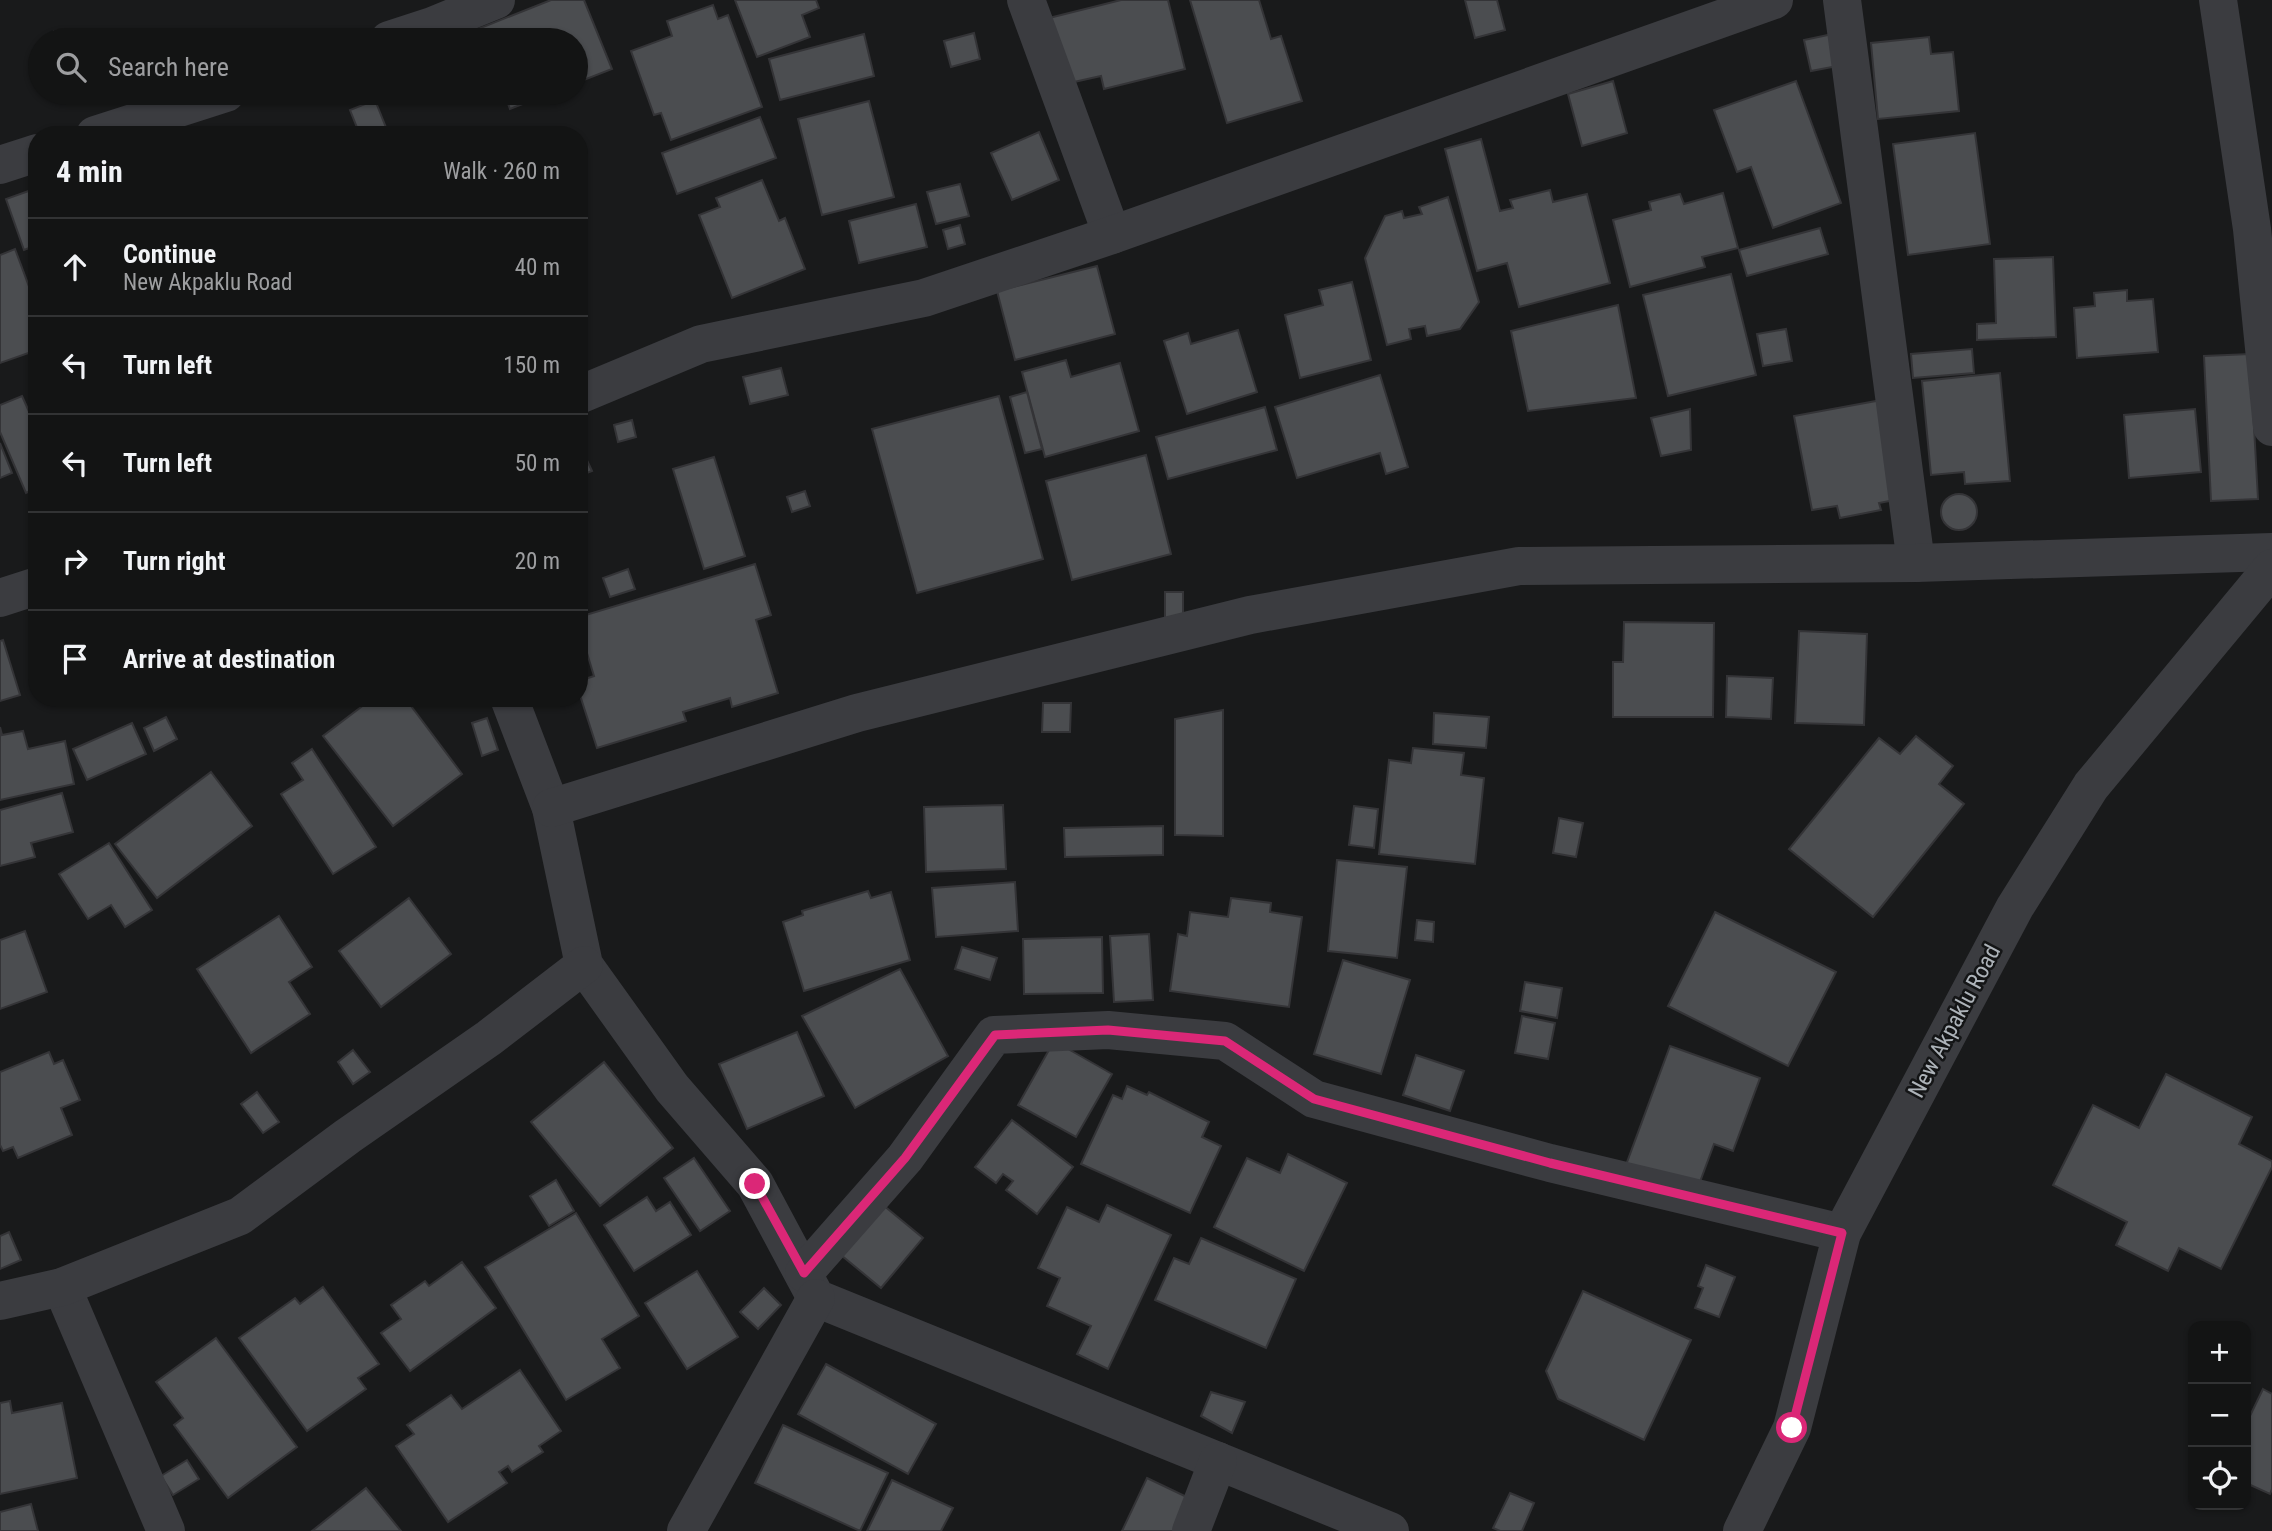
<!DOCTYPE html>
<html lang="en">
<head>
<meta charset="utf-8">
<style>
  :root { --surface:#131414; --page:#1c1d1d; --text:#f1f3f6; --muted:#9d9ea0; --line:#323334 }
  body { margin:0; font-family:"Roboto Condensed",sans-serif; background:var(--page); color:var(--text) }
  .controls { position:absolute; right:21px; bottom:21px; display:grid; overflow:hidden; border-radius:14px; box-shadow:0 2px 5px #0004 }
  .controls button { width:63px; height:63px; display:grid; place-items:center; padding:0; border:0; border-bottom:2px solid var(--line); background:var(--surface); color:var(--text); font:35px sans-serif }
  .stop { position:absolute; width:21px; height:21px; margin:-16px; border:5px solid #db2777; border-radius:50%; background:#fff }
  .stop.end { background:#db2777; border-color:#fff; box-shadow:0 2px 7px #0008 }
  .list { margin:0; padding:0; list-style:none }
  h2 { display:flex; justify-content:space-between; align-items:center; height:91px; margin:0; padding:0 28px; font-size:30px }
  h2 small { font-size:23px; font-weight:400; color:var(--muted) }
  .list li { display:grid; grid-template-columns:46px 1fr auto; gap:21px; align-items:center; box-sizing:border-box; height:98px; padding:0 28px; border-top:2px solid var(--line) }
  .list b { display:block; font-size:26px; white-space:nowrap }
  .list p { margin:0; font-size:23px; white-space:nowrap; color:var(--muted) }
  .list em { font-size:23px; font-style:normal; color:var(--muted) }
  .icon { flex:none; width:38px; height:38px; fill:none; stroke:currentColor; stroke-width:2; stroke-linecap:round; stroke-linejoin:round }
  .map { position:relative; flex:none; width:2272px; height:1531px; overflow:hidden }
  .search { position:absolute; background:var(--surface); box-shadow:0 2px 5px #0004; left:28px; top:28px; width:560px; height:77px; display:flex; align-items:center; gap:18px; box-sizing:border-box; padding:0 24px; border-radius:38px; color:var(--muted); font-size:26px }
  .panel { position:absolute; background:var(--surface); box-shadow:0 2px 5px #0004; left:28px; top:126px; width:560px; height:581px; border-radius:28px }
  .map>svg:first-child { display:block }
  .building { fill:#4b4d50; stroke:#343437; stroke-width:2 }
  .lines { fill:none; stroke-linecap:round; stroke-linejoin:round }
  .street { stroke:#3b3c40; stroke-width:38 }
  .route { stroke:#db2777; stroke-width:9 }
  .labels { text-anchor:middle; stroke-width:5; stroke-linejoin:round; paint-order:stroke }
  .street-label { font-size:23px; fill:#adb3b9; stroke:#141516 }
</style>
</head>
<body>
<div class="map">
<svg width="2272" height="1531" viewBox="0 0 2272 1531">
  <rect width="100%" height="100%" fill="#191a1b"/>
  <g class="building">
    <polygon points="551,0 584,0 612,69 576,83 576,40 483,40 478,29"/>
    <polygon points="735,0 816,0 819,8 802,15 810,37 757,57"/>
    <polygon points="1121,0 1168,0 1185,69 1104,89 1101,76 1065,84 1049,18"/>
    <polygon points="1190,0 1259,0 1271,39 1281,36 1302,101 1227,123"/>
    <polygon points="1465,0 1497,0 1505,30 1475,38"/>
    <polygon points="713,5 718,19 728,15 762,107 671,140 661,113 654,115 631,51 672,36 667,21"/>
    <polygon points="83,29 84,40 55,40 54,31"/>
    <polygon points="1842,32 1848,64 1811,71 1804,40"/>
    <polygon points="974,33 980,59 951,67 944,41"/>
    <polygon points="864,34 874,76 780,100 769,59"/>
    <polygon points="1929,37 1931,54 1953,52 1959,111 1878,119 1871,43"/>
    <polygon points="1613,81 1627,133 1582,146 1568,94"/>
    <polygon points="1796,81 1841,203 1773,228 1751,167 1737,172 1714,110"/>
    <polygon points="504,93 551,93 510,109"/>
    <polygon points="375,100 389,135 360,135 350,110"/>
    <polygon points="869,101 894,197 822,215 798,119"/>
    <polygon points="760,117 776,158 677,194 662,153"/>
    <polygon points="1039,132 1059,180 1012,200 991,153"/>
    <polygon points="1975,133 1990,244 1908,255 1893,144"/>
    <polygon points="1481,139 1500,211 1513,208 1510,200 1550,190 1553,202 1587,194 1610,283 1519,307 1507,263 1477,271 1445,149"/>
    <polygon points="762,180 779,221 785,218 805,269 732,298 699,215 720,207 716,198"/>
    <polygon points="960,184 969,216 936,224 927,192"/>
    <polygon points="37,188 37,245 24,250 6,199"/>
    <polygon points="1723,193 1738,248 1702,257 1705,267 1630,287 1613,220 1651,210 1649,202 1680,194 1684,204"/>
    <polygon points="1448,197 1479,302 1460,329 1427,336 1425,326 1409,329 1411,339 1387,345 1365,258 1385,216 1402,211 1404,218 1422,214 1419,207"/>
    <polygon points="916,204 927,247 859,263 849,221"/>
    <polygon points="960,225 965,244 948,249 943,230"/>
    <polygon points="1820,228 1828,254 1747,276 1739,250"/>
    <polygon points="15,249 37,308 37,350 0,363 0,255"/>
    <polygon points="2053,257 2056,337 1977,340 1977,324 1996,323 1994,259"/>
    <polygon points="1097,266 1115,334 1015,360 997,291"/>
    <polygon points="1731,274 1756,375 1668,396 1643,295"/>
    <polygon points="1352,282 1371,360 1300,378 1285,315 1323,305 1319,290"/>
    <polygon points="2127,290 2127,301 2153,299 2158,352 2077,358 2074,308 2095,306 2094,293"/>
    <polygon points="1618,305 1636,398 1528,411 1511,331"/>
    <polygon points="1786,329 1792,361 1763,366 1757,334"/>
    <polygon points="1238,330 1257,392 1187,414 1164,341 1188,333 1191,344"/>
    <polygon points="1972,349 1974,373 1913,378 1911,354"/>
    <polygon points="2250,354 2258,499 2211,501 2204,356"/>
    <polygon points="1066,360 1071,377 1120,363 1139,431 1045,457 1022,372"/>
    <polygon points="781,368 788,395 750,404 743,377"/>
    <polygon points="2000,373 2010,481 1965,484 1964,472 1931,475 1922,381"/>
    <polygon points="1380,375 1408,467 1386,474 1380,453 1297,478 1275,407"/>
    <polygon points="1027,392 1042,449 1025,453 1010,397"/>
    <polygon points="22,396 37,429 37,488 26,493 0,432 0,405"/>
    <polygon points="999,396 1043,559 917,593 872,429"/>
    <polygon points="37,398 37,414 31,401"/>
    <polygon points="1887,399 1905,498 1879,503 1881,510 1840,518 1837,506 1812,510 1794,416"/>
    <polygon points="1265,407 1277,450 1168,479 1156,437"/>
    <polygon points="1690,409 1691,450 1661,456 1651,418"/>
    <polygon points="2195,409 2201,472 2129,478 2124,415"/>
    <polygon points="632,420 636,437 618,442 614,425"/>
    <polygon points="0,443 12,473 0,478"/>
    <polygon points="1146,455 1171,554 1072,580 1046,481"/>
    <polygon points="585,456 592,471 579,476 579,459"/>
    <polygon points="714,457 745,556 704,569 673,469"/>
    <polygon points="805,491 810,506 792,512 787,497"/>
    <circle cx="1959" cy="512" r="18"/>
    <polygon points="755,564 771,615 756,620 778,693 732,707 730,698 683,712 686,721 597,748 579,692 579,681 594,676 579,627 579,617"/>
    <polygon points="628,569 635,589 610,597 603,578"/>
    <rect x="1165" y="592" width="18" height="29"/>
    <polygon points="1624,622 1714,623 1713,717 1613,717 1613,662 1623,662"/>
    <polygon points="1799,631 1867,634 1864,725 1795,723"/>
    <polygon points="3,640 20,695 0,701 0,641"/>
    <polygon points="1727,676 1773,678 1771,719 1726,717"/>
    <polygon points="373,698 405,698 462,774 393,826 323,736"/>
    <polygon points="1043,703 1071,703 1070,732 1042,732"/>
    <polygon points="1223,710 1223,836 1175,835 1175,719"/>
    <polygon points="1434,713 1489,717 1486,748 1433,744"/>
    <polygon points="166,717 177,739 154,751 144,728"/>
    <polygon points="487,718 498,750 482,756 472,723"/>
    <polygon points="132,723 146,754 87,780 73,749"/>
    <polygon points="0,727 2,735 23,731 28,749 65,741 74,784 0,800"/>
    <polygon points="1916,736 1953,766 1939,784 1964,804 1873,917 1789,849 1879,738 1900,754"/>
    <polygon points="1413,748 1464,753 1461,775 1484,778 1475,864 1379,854 1389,760 1411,763"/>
    <polygon points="312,749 376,847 333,874 281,794 303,780 292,763"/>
    <polygon points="211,772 252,826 157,898 115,844"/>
    <polygon points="62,793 73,832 31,843 35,857 0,866 0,810"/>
    <polygon points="1003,805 1006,869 926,872 924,807"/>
    <polygon points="1354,806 1378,809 1374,848 1349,845"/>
    <polygon points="1559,818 1583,823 1576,857 1553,853"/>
    <polygon points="1163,826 1163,855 1065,857 1064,828"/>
    <polygon points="109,843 152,910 125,927 111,905 88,919 59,874"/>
    <polygon points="1337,860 1407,867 1397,958 1328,951"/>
    <polygon points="1015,882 1018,931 936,937 932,888"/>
    <polygon points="868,891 871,898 891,892 910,960 804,991 783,922 803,915 802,911"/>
    <polygon points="409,898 451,954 381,1007 339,951"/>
    <polygon points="1231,898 1271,903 1270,912 1302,917 1289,1007 1170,991 1178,934 1187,936 1190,912 1228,917"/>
    <polygon points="1715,912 1836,972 1788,1066 1668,1006"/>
    <polygon points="279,916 312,967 289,982 310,1014 251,1053 197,969"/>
    <polygon points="1417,920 1434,922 1433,942 1415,940"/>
    <polygon points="25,931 47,992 0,1009 0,940"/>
    <polygon points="1149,934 1153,1000 1114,1002 1110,936"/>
    <polygon points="1102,937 1103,993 1024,994 1023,939"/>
    <polygon points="962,947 997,958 990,980 955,969"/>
    <polygon points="1343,960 1410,980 1381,1074 1314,1054"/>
    <polygon points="900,969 948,1056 855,1108 802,1016"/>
    <polygon points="1525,982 1562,988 1557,1018 1520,1011"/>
    <polygon points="1522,1016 1555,1023 1548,1059 1515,1053"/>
    <polygon points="797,1032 824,1096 747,1129 719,1064"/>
    <polygon points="1054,1041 1112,1074 1076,1137 1018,1105"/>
    <polygon points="1670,1046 1760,1078 1733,1151 1714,1144 1697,1190 1626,1165"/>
    <polygon points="353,1050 370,1072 353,1084 338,1062"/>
    <polygon points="49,1052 54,1064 63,1060 80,1100 61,1108 72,1135 18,1158 13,1147 3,1151 0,1145 0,1072"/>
    <polygon points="1416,1055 1464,1071 1450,1111 1403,1095"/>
    <polygon points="604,1062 673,1148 600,1206 531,1122"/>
    <polygon points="2166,1074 2252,1117 2239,1144 2272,1161 2272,1167 2221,1269 2179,1248 2168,1271 2116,1245 2127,1222 2053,1185 2093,1105 2139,1128"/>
    <polygon points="1127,1086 1147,1095 1149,1092 1209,1122 1202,1137 1221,1146 1190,1213 1081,1164 1113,1095 1122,1099"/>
    <polygon points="257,1092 279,1122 263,1133 241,1104"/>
    <polygon points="1012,1120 1073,1167 1037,1214 1006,1190 1013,1181 1003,1174 996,1183 975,1167"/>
    <polygon points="1288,1154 1347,1183 1304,1271 1214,1227 1247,1158 1280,1173"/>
    <polygon points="694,1158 730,1211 700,1231 664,1178"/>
    <polygon points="556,1180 574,1211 549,1226 530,1196"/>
    <polygon points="647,1197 656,1211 670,1202 691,1235 634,1271 604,1225"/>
    <polygon points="883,1205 923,1238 881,1288 841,1255"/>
    <polygon points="1107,1205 1171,1235 1108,1369 1077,1354 1091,1326 1047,1306 1060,1278 1038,1268 1067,1207 1099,1222"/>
    <polygon points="576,1213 639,1316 602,1339 620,1368 566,1400 485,1267"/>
    <polygon points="9,1232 21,1260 0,1269 0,1236"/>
    <polygon points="1201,1238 1296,1279 1266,1348 1155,1300 1174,1258 1189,1264"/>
    <polygon points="462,1262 496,1308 410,1371 381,1333 401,1319 391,1305 425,1281 429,1286"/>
    <polygon points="1706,1265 1735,1277 1719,1317 1695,1308 1703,1288 1698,1286"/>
    <polygon points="697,1271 738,1337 687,1369 645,1303"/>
    <polygon points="323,1287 379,1364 358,1378 366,1389 307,1431 239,1338 295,1298 300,1304"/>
    <polygon points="764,1288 781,1305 758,1329 740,1312"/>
    <polygon points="1583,1291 1691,1340 1644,1440 1558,1399 1546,1371"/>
    <polygon points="216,1338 297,1447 228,1498 174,1425 183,1418 156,1382"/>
    <polygon points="826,1364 936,1424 908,1474 798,1414"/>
    <polygon points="520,1370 561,1431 539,1446 543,1452 512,1472 508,1466 499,1472 507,1483 448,1522 396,1446 414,1434 407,1425 451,1395 462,1409"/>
    <polygon points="2263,1389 2272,1394 2272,1489 2270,1494 2246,1483 2246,1424"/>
    <polygon points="1211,1392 1245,1402 1232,1433 1201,1416"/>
    <polygon points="10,1401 12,1413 62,1403 77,1478 0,1494 0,1403"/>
    <polygon points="783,1425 888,1473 860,1531 755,1483"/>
    <polygon points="187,1460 199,1479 173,1495 161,1476"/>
    <polygon points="1147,1478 1191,1499 1175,1531 1122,1531"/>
    <polygon points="892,1480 953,1508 941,1531 867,1531"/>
    <polygon points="366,1488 401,1531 312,1531"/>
    <polygon points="1510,1493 1534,1503 1522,1531 1500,1531 1493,1528"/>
    <polygon points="31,1504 38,1531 0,1531 0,1512"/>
  </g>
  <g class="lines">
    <g class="street">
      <polyline points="1026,0 1112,235"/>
      <polyline points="1842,0 1916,563"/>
      <polyline points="2218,0 2252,229 2272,427"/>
      <polyline points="389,40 432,26 496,0"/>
      <polyline points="95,135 226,93"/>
      <polyline points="0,165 37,153"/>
      <polyline points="579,395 701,344 924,298 1112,235 1774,0"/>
      <polyline points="0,598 37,586"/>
      <polyline points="509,698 551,808 584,965 672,1088 755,1184 816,1298 1390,1531"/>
      <polyline points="551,808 857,713 1250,615 1519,566 1916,563 2272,552"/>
      <polyline points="804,1273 905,1158 994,1035 1108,1030 1225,1041 1314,1099 1550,1163 1842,1233"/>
      <polyline points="62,1287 166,1531"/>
      <polyline points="0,1301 62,1287 240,1216 348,1136 489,1038 584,965"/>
      <polyline points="686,1531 816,1298"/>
      <polyline points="1191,1531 1218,1461"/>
      <polyline points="1742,1531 1792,1428 1842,1233 2015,907 2091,786 2272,568"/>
    </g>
  </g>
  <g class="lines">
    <polyline class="route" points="755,1184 804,1273 905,1158 995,1035 1108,1030 1225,1041 1314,1099 1550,1163 1842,1233 1792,1428"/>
  </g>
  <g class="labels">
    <g class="street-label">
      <text transform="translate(1954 1021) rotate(-62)" y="8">New Akpaklu Road</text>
    </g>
  </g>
</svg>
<div class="controls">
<button>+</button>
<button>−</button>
<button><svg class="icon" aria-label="locate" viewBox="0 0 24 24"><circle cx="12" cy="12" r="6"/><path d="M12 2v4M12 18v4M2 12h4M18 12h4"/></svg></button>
</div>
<div class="stop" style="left:1792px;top:1428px"></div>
<div class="stop end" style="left:755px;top:1184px"></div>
<div class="search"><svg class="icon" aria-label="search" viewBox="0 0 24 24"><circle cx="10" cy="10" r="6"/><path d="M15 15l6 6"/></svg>Search here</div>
<section class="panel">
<h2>4 min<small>Walk · 260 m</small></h2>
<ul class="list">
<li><svg class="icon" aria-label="ahead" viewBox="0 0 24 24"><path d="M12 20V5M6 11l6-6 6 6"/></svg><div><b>Continue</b><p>New Akpaklu Road</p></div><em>40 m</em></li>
<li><svg class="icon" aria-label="left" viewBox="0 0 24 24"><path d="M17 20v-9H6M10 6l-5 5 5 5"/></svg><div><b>Turn left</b></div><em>150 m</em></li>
<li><svg class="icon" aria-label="left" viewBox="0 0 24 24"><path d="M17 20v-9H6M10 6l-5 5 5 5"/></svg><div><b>Turn left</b></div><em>50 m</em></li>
<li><svg class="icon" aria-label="right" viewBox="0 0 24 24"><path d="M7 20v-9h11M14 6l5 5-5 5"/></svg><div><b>Turn right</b></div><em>20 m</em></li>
<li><svg class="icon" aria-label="arrive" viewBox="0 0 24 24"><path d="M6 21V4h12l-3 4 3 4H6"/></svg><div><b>Arrive at destination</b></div></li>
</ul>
</section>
</div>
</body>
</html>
